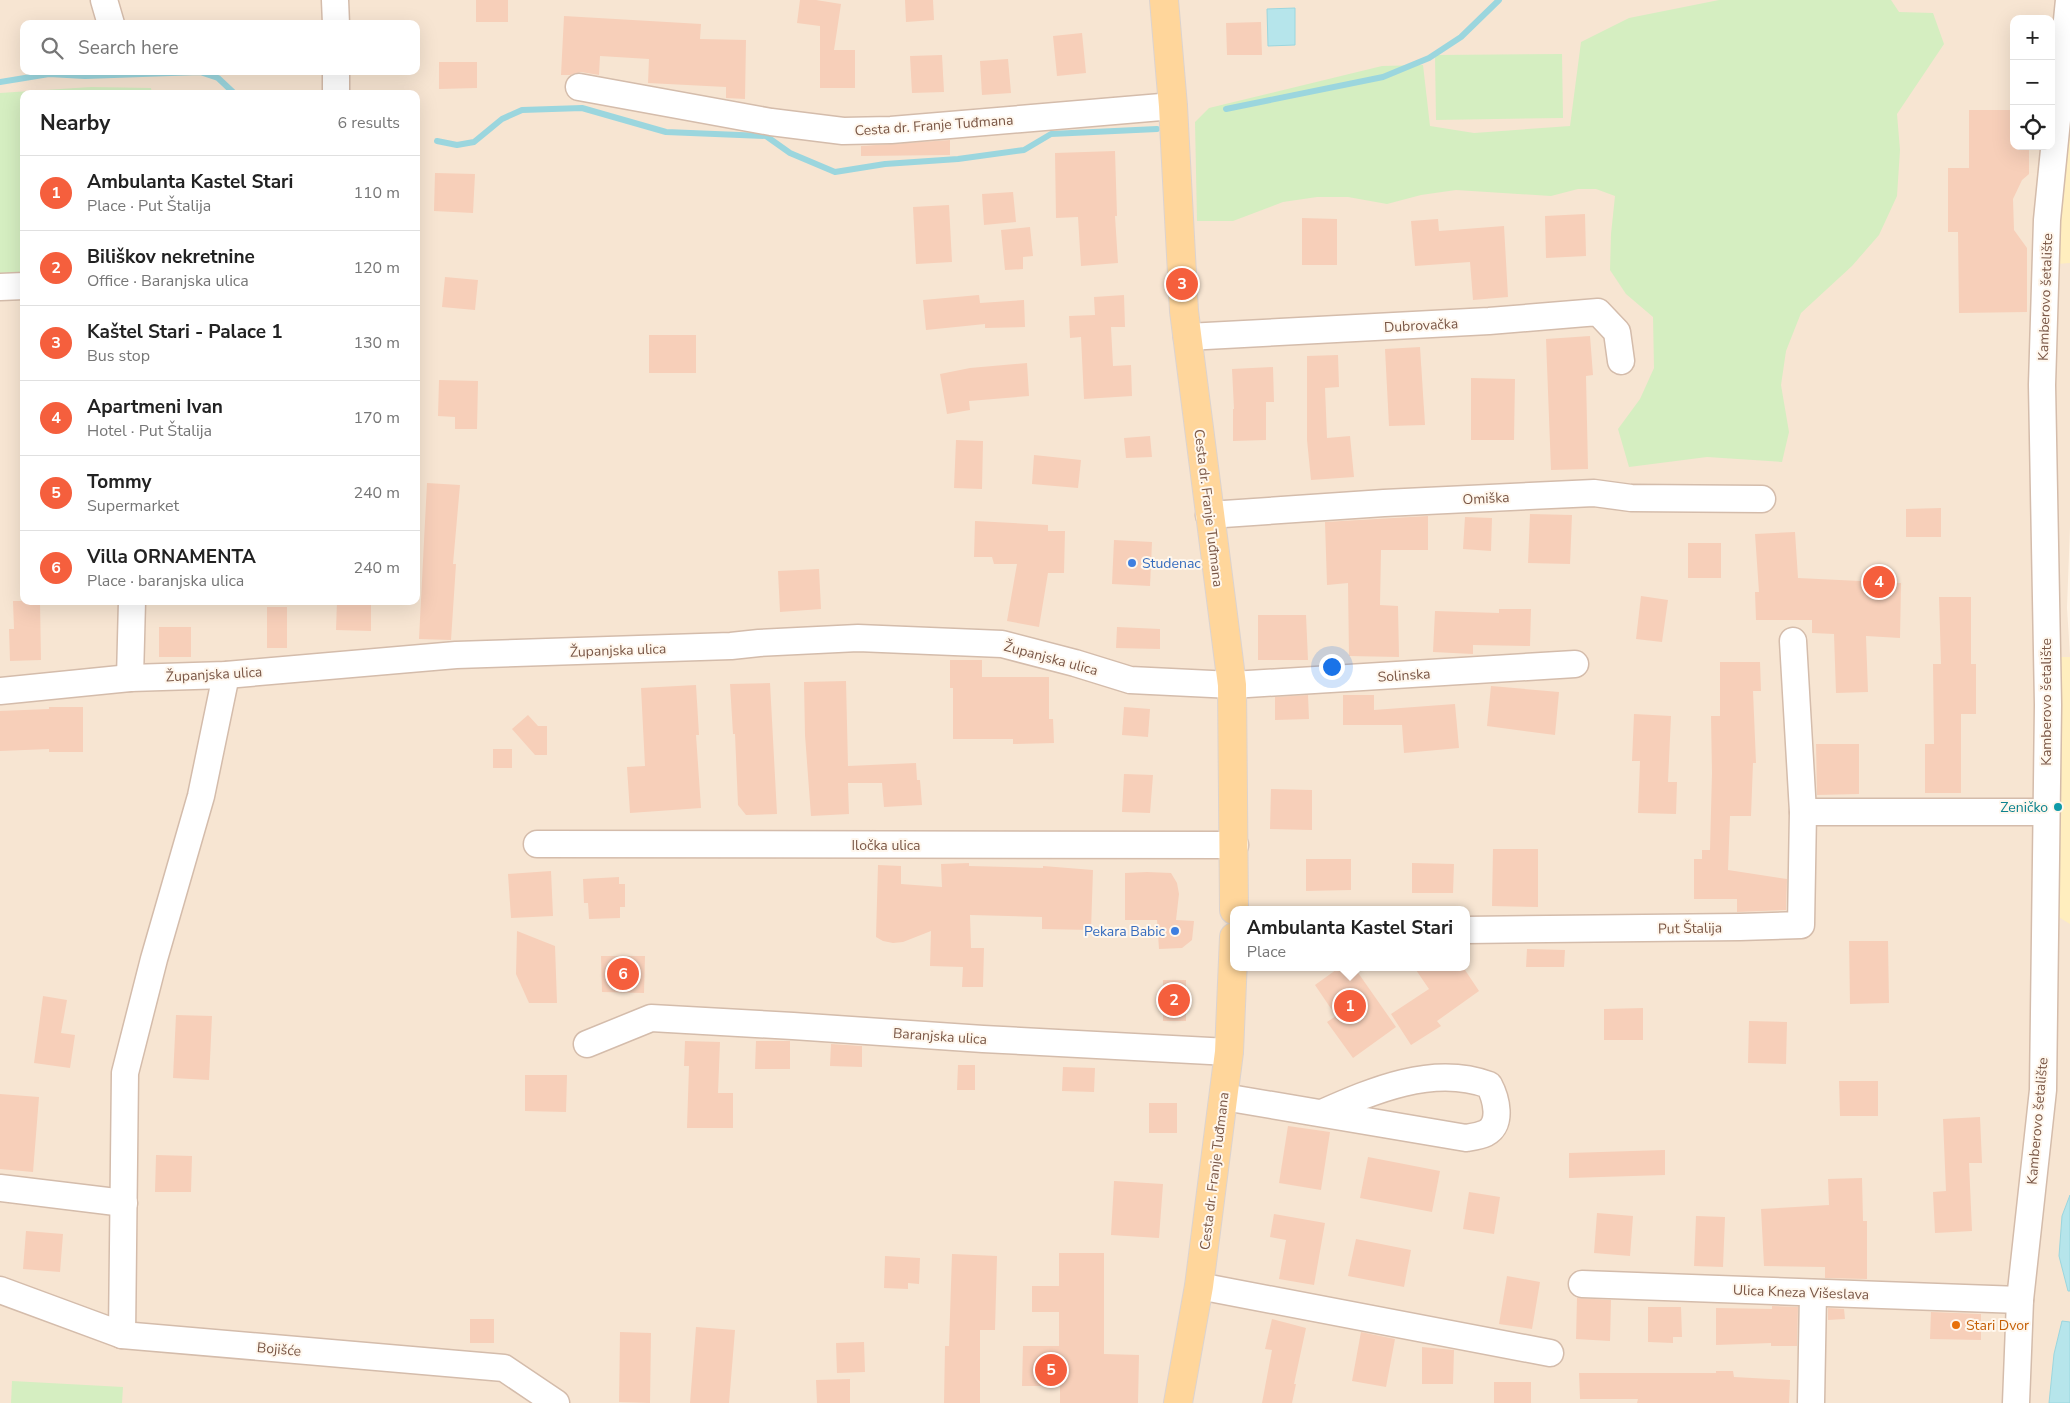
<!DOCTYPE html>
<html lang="en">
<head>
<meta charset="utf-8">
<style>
  :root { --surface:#fff; --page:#f6f6f6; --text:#222; --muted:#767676; --line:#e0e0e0; --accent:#f55f3d }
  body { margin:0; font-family:"Nunito Sans",sans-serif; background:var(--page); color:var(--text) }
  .controls { position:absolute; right:15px; top:15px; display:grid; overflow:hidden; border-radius:10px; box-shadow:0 5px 20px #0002 }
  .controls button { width:45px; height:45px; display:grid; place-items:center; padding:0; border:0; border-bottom:1px solid var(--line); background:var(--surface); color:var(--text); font:25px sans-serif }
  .you { position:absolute; left:1331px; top:666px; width:18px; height:18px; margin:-12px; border:4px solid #fff; border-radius:50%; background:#1a73e8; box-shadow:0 0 0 8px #1a73e833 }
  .badge { display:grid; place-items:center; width:32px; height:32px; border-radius:50%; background:var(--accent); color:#fff; font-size:16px; font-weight:700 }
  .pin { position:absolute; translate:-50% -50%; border:2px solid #fff; box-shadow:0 1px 5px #0006 }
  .popup { position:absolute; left:1230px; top:906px; width:240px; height:65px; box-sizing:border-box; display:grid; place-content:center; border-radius:10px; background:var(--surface); filter:drop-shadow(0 1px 4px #0005); font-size:16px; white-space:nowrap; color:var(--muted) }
  .popup b { font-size:19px; color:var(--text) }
  .popup::after { content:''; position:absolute; left:50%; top:100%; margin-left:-10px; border:10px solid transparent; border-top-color:var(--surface) }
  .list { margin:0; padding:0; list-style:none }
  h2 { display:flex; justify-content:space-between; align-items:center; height:65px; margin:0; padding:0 20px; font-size:21px }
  h2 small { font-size:16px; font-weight:400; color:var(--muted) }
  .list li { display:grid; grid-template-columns:32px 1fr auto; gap:15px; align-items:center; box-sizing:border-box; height:75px; padding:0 20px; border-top:1px solid var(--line) }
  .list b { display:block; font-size:19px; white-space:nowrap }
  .list p { margin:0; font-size:16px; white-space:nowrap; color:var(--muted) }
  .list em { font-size:16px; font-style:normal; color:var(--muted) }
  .icon { flex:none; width:28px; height:28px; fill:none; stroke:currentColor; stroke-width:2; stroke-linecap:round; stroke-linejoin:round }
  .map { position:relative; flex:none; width:2070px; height:1403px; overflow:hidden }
  .search { position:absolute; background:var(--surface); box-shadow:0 5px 20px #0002; left:20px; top:20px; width:400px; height:55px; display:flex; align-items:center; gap:12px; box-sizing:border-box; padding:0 18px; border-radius:10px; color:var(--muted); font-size:19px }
  .panel { position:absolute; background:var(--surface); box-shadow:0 5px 20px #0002; left:20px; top:90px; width:400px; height:515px; border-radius:10px }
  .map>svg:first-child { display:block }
  .residential { fill:#f7e5d2; fill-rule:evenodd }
  .green { fill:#d5eec1 }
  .sand { fill:#ffeebe }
  .water { fill:#b6e5eb; stroke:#9bd6de }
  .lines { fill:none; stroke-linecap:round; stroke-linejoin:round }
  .stream { stroke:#9bd6de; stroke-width:6 }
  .building { fill:#f7cfb9 }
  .minor-casing { stroke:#d4bcab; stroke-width:29 }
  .major-casing { stroke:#dcd3cf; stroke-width:30 }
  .minor { stroke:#fff; stroke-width:26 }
  .major { stroke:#ffd69b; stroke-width:28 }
  .shop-dot { fill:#3f7fe0; stroke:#fff7ed; stroke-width:2 }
  .culture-dot { fill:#0f9aa8; stroke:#fff7ed; stroke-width:2 }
  .food-dot { fill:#e8710a; stroke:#fff7ed; stroke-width:2 }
  .labels { text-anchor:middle; stroke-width:4; stroke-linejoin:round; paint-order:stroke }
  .street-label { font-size:14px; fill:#7a5746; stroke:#fff7ed }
  .shop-label { font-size:14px; fill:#366cbe; stroke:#fff7ed; text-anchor:start }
  .culture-label { font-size:14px; fill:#0d838f; stroke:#fff7ed; text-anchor:end }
  .food-label { font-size:14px; fill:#c56008; stroke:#fff7ed; text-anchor:start }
</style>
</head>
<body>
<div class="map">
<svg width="2070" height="1403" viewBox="0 0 2070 1403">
  <rect width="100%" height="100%" fill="#fff3e4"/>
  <path class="residential" d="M0,0H2070V527L2067,608L2070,655V1195L2062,1216L2068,1291H2070V1322H2062L2054,1354L2049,1403H0ZM2014,19H2051V146H2014ZM24,24H416V71H24ZM24,94H416V601H24ZM1234,910H1466V967H1234Z"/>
  <g class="green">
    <polygon points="1719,0 1891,0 1899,12 1933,13 1944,44 1897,114 1900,150 1897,196 1879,235 1852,266 1801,313 1786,351 1781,385 1789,432 1782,462 1707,457 1629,467 1618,429 1640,399 1654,368 1653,317 1626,294 1610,270 1611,234 1615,196 1596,189 1578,189 1551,196 1456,190 1421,195 1387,204 1348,197 1317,197 1283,202 1233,221 1197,221 1195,122 1209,108 1382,66 1423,65 1430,126 1474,133 1570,126 1581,42 1629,18"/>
    <polygon points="1562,54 1563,118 1436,120 1435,55"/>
    <polygon points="91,87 151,88 152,94 24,94 24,279 0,280 0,93"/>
    <polygon points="12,1381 123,1387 122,1403 11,1403"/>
  </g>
  <g class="sand">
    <polygon points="2070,97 2070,263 2056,264"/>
    <polygon points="2046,657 2070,657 2070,924 2044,908"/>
  </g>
  <g class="water">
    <polygon points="1295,8 1295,45 1268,46 1267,9"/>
    <polygon points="2070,1195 2070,1291 2068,1291 2059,1256 2062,1216"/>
    <polygon points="2062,1321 2070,1322 2070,1403 2049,1403 2054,1354"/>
  </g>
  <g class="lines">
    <g class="stream">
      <polyline points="0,82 49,74 85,76 200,72 218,78 235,94"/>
      <polyline points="1226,109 1383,77 1429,58 1461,37 1499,0"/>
      <polyline points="437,141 457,145 474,142 502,119 522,110 582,108 666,132 766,136 790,153 835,172 885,164 958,159 1024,150 1051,134 1157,129"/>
    </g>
  </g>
  <g class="building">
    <rect x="476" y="0" width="32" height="22"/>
    <polygon points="800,0 816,0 841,4 834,50 855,50 855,88 820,88 820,26 797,23"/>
    <polygon points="905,0 933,0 934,20 906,22"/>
    <polygon points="564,16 701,24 700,39 746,40 745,99 726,98 726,87 648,83 649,59 600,56 599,75 581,72 570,75 561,75"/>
    <polygon points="1261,22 1262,55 1227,55 1226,23"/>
    <polygon points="1082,33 1086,73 1057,76 1053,36"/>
    <polygon points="942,55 944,92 912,93 910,56"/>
    <polygon points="1008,59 1011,93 982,95 980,61"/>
    <polygon points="439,62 477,62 477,88 439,89"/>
    <polygon points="1969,110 2014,110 2014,146 2029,146 2029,174 2022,180 2013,199 2014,230 2027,248 2027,312 1959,313 1958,232 1948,232 1948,168 1969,168"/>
    <polygon points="950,140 950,155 861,156 861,146"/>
    <polygon points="1115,151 1117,216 1115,216 1118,263 1081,266 1078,217 1056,218 1055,153"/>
    <polygon points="435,173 475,174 473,213 434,211"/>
    <polygon points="1013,192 1016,222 984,225 982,194"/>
    <polygon points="949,205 952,262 916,264 913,207"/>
    <polygon points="1585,214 1586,256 1546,258 1545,216"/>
    <polygon points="1302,218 1337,219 1337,265 1302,265"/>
    <polygon points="1438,219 1439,231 1504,226 1508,297 1473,300 1470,262 1415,266 1411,221"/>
    <polygon points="1030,227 1033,256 1023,257 1023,269 1005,270 1001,230"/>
    <polygon points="445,277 478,280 475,310 442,307"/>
    <polygon points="979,295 980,303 1024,300 1025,327 985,328 985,324 926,330 923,300"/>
    <polygon points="1124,295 1125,327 1111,327 1113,366 1131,365 1132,396 1084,399 1081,337 1070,338 1069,316 1095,315 1094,297"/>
    <rect x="649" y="335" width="47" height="38"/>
    <polygon points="1590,336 1593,375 1586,376 1588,469 1551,470 1546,339"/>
    <polygon points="1420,347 1425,425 1389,426 1385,349"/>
    <polygon points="1338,355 1339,387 1325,388 1327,438 1350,436 1354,477 1311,480 1307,440 1307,356"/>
    <polygon points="1027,363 1029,396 969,401 970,410 947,414 940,374 970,368"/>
    <polygon points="1273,367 1274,402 1266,402 1266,440 1233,441 1233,409 1234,409 1232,369"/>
    <polygon points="1471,378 1515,379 1514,440 1471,440"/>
    <polygon points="439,380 478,381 477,429 455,429 455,417 438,416"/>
    <polygon points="1150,436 1152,457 1126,458 1124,438"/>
    <polygon points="956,440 983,441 982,489 954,488"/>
    <polygon points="1034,455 1081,460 1078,488 1032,484"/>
    <polygon points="427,483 460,485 453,564 456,564 451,640 419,639"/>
    <polygon points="1941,508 1941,537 1906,537 1906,509"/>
    <polygon points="1530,514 1572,515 1570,564 1528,563"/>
    <polygon points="1428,516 1428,550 1381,550 1380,605 1398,606 1399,657 1349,656 1348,583 1327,585 1325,522"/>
    <polygon points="1465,517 1492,518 1491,551 1463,549"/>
    <polygon points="975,521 1048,525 1048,531 1065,531 1064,573 1048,573 1039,627 1007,621 1017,564 994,564 992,557 974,557"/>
    <polygon points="1795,532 1798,578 1901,583 1900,638 1866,636 1868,692 1836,693 1834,634 1812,633 1812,620 1756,620 1755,592 1759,592 1755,534"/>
    <polygon points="1114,540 1152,542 1150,586 1112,584"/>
    <rect x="1688" y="543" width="33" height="35"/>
    <polygon points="819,569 821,609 780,612 778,571"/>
    <polygon points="1641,596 1668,600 1662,642 1636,639"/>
    <polygon points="1939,597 1971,597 1971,664 1976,664 1976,714 1961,714 1961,793 1925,793 1925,744 1934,744 1933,664 1941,664"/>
    <polygon points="13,601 40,601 41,660 10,661 9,629 14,629"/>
    <polygon points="337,601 371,601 371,631 336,630"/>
    <rect x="267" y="607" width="20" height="41"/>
    <polygon points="1499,609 1531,609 1530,646 1473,645 1473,654 1433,652 1435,611 1499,613"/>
    <polygon points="1258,615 1306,615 1308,660 1258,660"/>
    <rect x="159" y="627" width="32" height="30"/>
    <polygon points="1117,627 1160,629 1160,649 1116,648"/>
    <polygon points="950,660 982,660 982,677 1049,677 1049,719 1053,719 1054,743 1013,744 1013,739 953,739 953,688 950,688"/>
    <polygon points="1720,662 1760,662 1761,691 1753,691 1756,763 1753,763 1751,816 1730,816 1728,870 1787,879 1786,910 1737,912 1737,899 1694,899 1694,859 1702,859 1702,850 1710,850 1712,773 1711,716 1720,716"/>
    <polygon points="846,681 848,766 916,763 917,780 920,780 922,805 884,807 882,783 848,783 849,814 811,816 805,735 804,682"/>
    <polygon points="770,683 777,814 746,815 738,805 735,734 733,734 730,684"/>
    <polygon points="696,685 699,735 696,735 701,808 630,813 627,767 645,766 641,688"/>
    <polygon points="1491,686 1559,692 1555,735 1487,726"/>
    <polygon points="1308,695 1309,719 1275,720 1275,697"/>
    <polygon points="1343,695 1374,695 1374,710 1455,704 1459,748 1404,753 1402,725 1343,725"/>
    <polygon points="49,707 83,707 83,752 49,752 49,749 0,751 0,711 49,709"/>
    <polygon points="1124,707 1150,709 1148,737 1122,735"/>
    <polygon points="1634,714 1671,716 1668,782 1677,782 1676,814 1638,813 1640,761 1632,761"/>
    <polygon points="528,715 538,726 547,726 547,755 535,755 512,729"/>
    <polygon points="1816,744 1859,744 1859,794 1817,795"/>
    <rect x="493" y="749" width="19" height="19"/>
    <polygon points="1124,774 1153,775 1150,813 1122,812"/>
    <polygon points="1271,789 1312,790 1312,830 1270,829"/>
    <polygon points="1493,849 1538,849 1538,907 1492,906"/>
    <polygon points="1306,859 1351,859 1351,890 1306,891"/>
    <polygon points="969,863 969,866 1043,868 1043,866 1093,870 1091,930 1042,929 1042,917 970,915 971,948 984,948 983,987 962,987 963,967 930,966 931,931 903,942 893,943 883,941 876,937 878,865 901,866 901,884 942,887 941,864"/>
    <polygon points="1412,863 1454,864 1453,893 1412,893"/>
    <polygon points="551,871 553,916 511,918 508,874"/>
    <polygon points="1147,872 1171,873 1177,883 1179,894 1176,920 1194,921 1192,940 1182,948 1159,949 1157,920 1125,920 1125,873"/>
    <polygon points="619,877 619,884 625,884 625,907 620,907 620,918 589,919 588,903 584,903 583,879"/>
    <polygon points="517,931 555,946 557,1003 529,1003 516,974"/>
    <polygon points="1849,941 1888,941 1889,1003 1850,1004"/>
    <polygon points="1527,949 1565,950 1564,967 1526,967"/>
    <polygon points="601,956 645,956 644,993 602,992"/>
    <polygon points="1340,967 1354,967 1396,1027 1353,1058 1327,1022 1336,1016 1315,985"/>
    <polygon points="1414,967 1463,967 1479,991 1437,1021 1441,1026 1411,1045 1391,1014 1429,989"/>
    <rect x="1163" y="980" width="23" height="41"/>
    <polygon points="43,996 67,1000 61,1033 75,1035 70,1068 34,1063"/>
    <polygon points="1643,1008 1643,1040 1604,1040 1604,1009"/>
    <polygon points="176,1015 212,1016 209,1080 173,1078"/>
    <polygon points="1749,1021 1787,1022 1786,1064 1748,1063"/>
    <polygon points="685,1041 720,1042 718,1093 733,1093 733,1128 687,1128 689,1066 684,1066"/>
    <polygon points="756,1041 790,1041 790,1069 755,1069"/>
    <polygon points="831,1044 862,1046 862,1067 830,1066"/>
    <polygon points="958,1065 975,1065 975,1090 957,1090"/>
    <polygon points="1063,1067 1095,1068 1094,1092 1062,1091"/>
    <polygon points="525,1075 567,1075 566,1112 525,1111"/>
    <polygon points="1839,1081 1878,1081 1878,1116 1840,1116"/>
    <polygon points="0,1094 39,1097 33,1172 0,1169"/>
    <rect x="1149" y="1103" width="28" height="30"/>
    <polygon points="1980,1117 1982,1163 1969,1163 1972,1231 1935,1233 1933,1192 1946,1191 1943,1119"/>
    <polygon points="1288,1126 1330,1132 1321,1190 1279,1183"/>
    <polygon points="1665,1150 1665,1175 1569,1178 1569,1153"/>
    <polygon points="156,1155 192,1156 191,1192 155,1192"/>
    <polygon points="1368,1157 1440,1171 1432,1212 1360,1198"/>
    <polygon points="1862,1178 1863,1221 1867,1221 1867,1279 1825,1278 1825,1267 1764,1266 1761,1209 1829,1205 1828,1179"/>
    <polygon points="1114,1181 1163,1184 1159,1238 1111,1235"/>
    <polygon points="1469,1192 1500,1197 1494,1234 1463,1229"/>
    <polygon points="1597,1213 1633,1216 1630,1256 1594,1253"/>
    <polygon points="1274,1214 1325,1223 1314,1285 1279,1279 1286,1240 1270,1237"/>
    <polygon points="1696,1216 1725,1217 1723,1267 1694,1266"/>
    <polygon points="26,1231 63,1234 60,1272 23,1269"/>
    <polygon points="1356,1239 1411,1250 1404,1287 1348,1276"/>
    <polygon points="1059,1253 1104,1253 1104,1354 1139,1355 1138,1403 1060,1403 1060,1386 1022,1386 1023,1346 1059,1346 1059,1312 1032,1312 1032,1286 1059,1286"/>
    <polygon points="952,1254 997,1256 995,1330 980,1330 980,1403 944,1403 945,1346 949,1346"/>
    <polygon points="885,1256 920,1258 919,1284 908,1283 908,1289 884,1288"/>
    <polygon points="1507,1276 1540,1282 1532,1329 1499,1324"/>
    <polygon points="1577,1298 1611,1300 1610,1341 1576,1339"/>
    <polygon points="1772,1306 1798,1307 1797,1346 1771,1346 1771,1343 1716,1345 1716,1308 1772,1309"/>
    <polygon points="1648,1307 1681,1307 1682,1337 1673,1337 1673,1343 1648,1342"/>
    <polygon points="1828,1308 1844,1309 1845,1319 1828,1320"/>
    <polygon points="1931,1312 1981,1314 1981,1340 1930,1339"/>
    <rect x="470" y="1319" width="24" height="24"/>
    <polygon points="1272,1319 1306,1328 1294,1384 1296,1384 1292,1403 1262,1403 1272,1350 1265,1349"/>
    <polygon points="696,1327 735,1330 729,1403 690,1403"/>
    <polygon points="620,1332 651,1333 650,1403 619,1402"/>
    <polygon points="1361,1332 1395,1339 1386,1387 1352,1381"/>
    <polygon points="864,1342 865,1372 837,1373 836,1343"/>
    <polygon points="1422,1347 1454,1350 1453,1384 1422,1384"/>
    <polygon points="1716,1371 1733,1371 1734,1377 1790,1380 1789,1403 1637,1403 1638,1399 1580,1399 1579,1373 1716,1373"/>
    <polygon points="850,1379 850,1403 817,1403 816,1380"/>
    <rect x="1494" y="1382" width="37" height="21"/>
  </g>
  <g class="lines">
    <g class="minor-casing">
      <g id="minor">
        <polyline points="104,0 111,24"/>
        <polyline points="335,0 336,24"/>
        <polyline points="336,71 336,94"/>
        <polyline points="579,87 771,122 843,131 891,130 1173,106"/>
        <polyline points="0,287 24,286"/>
        <polyline points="1187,337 1489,321 1598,312 1617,332 1621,361"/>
        <polyline points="1209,515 1384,503 1594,493 1631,498 1762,499"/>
        <polyline points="1793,641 1803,812"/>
        <polyline points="130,678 132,601"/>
        <polyline points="0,691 130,678 226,675 456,655 731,646 759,643 858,638 1002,644 1075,663 1130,680 1232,685 1575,664"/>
        <polyline points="537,844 1235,845"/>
        <polyline points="1466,930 1740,927 1801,925 1803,812 2046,812"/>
        <polyline points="587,1044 651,1018 793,1026 983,1039 1229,1052"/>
        <path d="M1224,1097L1466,1138C1472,1137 1480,1136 1486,1133C1503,1124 1496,1098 1489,1085C1433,1064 1372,1091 1322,1113"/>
        <polyline points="0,1188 124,1203"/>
        <polyline points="1582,1284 2020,1300"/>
        <polyline points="1199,1286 1550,1353"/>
        <polyline points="0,1290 122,1335 504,1368 556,1403"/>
        <polyline points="122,1335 125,1073 154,959 201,796 226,675"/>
        <polyline points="1811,1403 1813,1293"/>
        <polyline points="2016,1403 2020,1300 2043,1090 2048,705 2042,385 2047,220 2069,0"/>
      </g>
    </g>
    <g class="major-casing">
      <g id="major">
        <polyline points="1164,0 1173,106 1184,311 1232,685 1234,910"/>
        <polyline points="1178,1403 1199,1286 1229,1052 1234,937"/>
      </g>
    </g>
    <use href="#minor" class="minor"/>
    <use href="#major" class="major"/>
  </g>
  <g class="shop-dot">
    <circle cx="1132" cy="563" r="5"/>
    <circle cx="1175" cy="931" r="5"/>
  </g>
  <circle class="culture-dot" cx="2058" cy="807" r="5"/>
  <circle class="food-dot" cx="1956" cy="1325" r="5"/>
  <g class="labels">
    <g class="street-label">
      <text transform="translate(934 125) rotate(-4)" y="5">Cesta dr. Franje Tuđmana</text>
      <text transform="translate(2045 297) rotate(-88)" y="5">Kamberovo šetalište</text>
      <text transform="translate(1421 325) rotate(-3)" y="5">Dubrovačka</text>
      <text transform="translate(1486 498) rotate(-3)" y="5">Omiška</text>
      <text transform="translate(1209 508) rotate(83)" y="5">Cesta dr. Franje Tuđmana</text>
      <text transform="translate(618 650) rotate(-2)" y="5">Županjska ulica</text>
      <text transform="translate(1051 658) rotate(15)" y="5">Županjska ulica</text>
      <text transform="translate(214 674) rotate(-3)" y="5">Županjska ulica</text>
      <text transform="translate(1404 675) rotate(-4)" y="5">Solinska</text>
      <text transform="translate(2046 702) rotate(-90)" y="5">Kamberovo šetalište</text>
      <text x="886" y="850">Iločka ulica</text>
      <text transform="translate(1690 928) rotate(-1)" y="5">Put Štalija</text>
      <text transform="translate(940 1036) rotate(4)" y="5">Baranjska ulica</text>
      <text transform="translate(2037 1121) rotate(-85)" y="5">Kamberovo šetalište</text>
      <text transform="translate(1214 1171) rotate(-83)" y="5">Cesta dr. Franje Tuđmana</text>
      <text transform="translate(1801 1292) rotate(2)" y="5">Ulica Kneza Višeslava</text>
      <text transform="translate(279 1349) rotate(5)" y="5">Bojišće</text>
    </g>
    <g class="shop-label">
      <text x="1142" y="568">Studenac</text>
      <text x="1165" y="936" text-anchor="end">Pekara Babic</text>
    </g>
    <g class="culture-label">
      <text x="2048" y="812">Zeničko</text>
    </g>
    <g class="food-label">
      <text x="1966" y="1330">Stari Dvor</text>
    </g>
  </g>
</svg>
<div class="controls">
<button>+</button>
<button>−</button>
<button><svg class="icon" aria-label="locate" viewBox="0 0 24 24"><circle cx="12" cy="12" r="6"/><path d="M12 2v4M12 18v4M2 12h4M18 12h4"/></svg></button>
</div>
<div class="you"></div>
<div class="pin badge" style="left:1350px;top:1006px">1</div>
<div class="popup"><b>Ambulanta Kastel Stari</b>Place</div>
<div class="pin badge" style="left:1174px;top:1000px">2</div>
<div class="pin badge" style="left:1182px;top:284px">3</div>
<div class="pin badge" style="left:1879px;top:582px">4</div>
<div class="pin badge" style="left:1051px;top:1370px">5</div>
<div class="pin badge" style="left:623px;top:974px">6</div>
<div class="search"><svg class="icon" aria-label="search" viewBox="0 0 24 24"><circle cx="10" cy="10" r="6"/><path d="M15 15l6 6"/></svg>Search here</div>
<section class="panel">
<h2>Nearby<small>6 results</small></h2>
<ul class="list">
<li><span class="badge">1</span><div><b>Ambulanta Kastel Stari</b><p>Place · Put Štalija</p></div><em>110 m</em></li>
<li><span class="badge">2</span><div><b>Biliškov nekretnine</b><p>Office · Baranjska ulica</p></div><em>120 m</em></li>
<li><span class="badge">3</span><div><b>Kaštel Stari - Palace 1</b><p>Bus stop</p></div><em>130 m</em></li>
<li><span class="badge">4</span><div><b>Apartmeni Ivan</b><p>Hotel · Put Štalija</p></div><em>170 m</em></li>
<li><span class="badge">5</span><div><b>Tommy</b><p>Supermarket</p></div><em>240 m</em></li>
<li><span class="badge">6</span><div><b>Villa ORNAMENTA</b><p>Place · baranjska ulica</p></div><em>240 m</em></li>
</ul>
</section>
</div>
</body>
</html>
